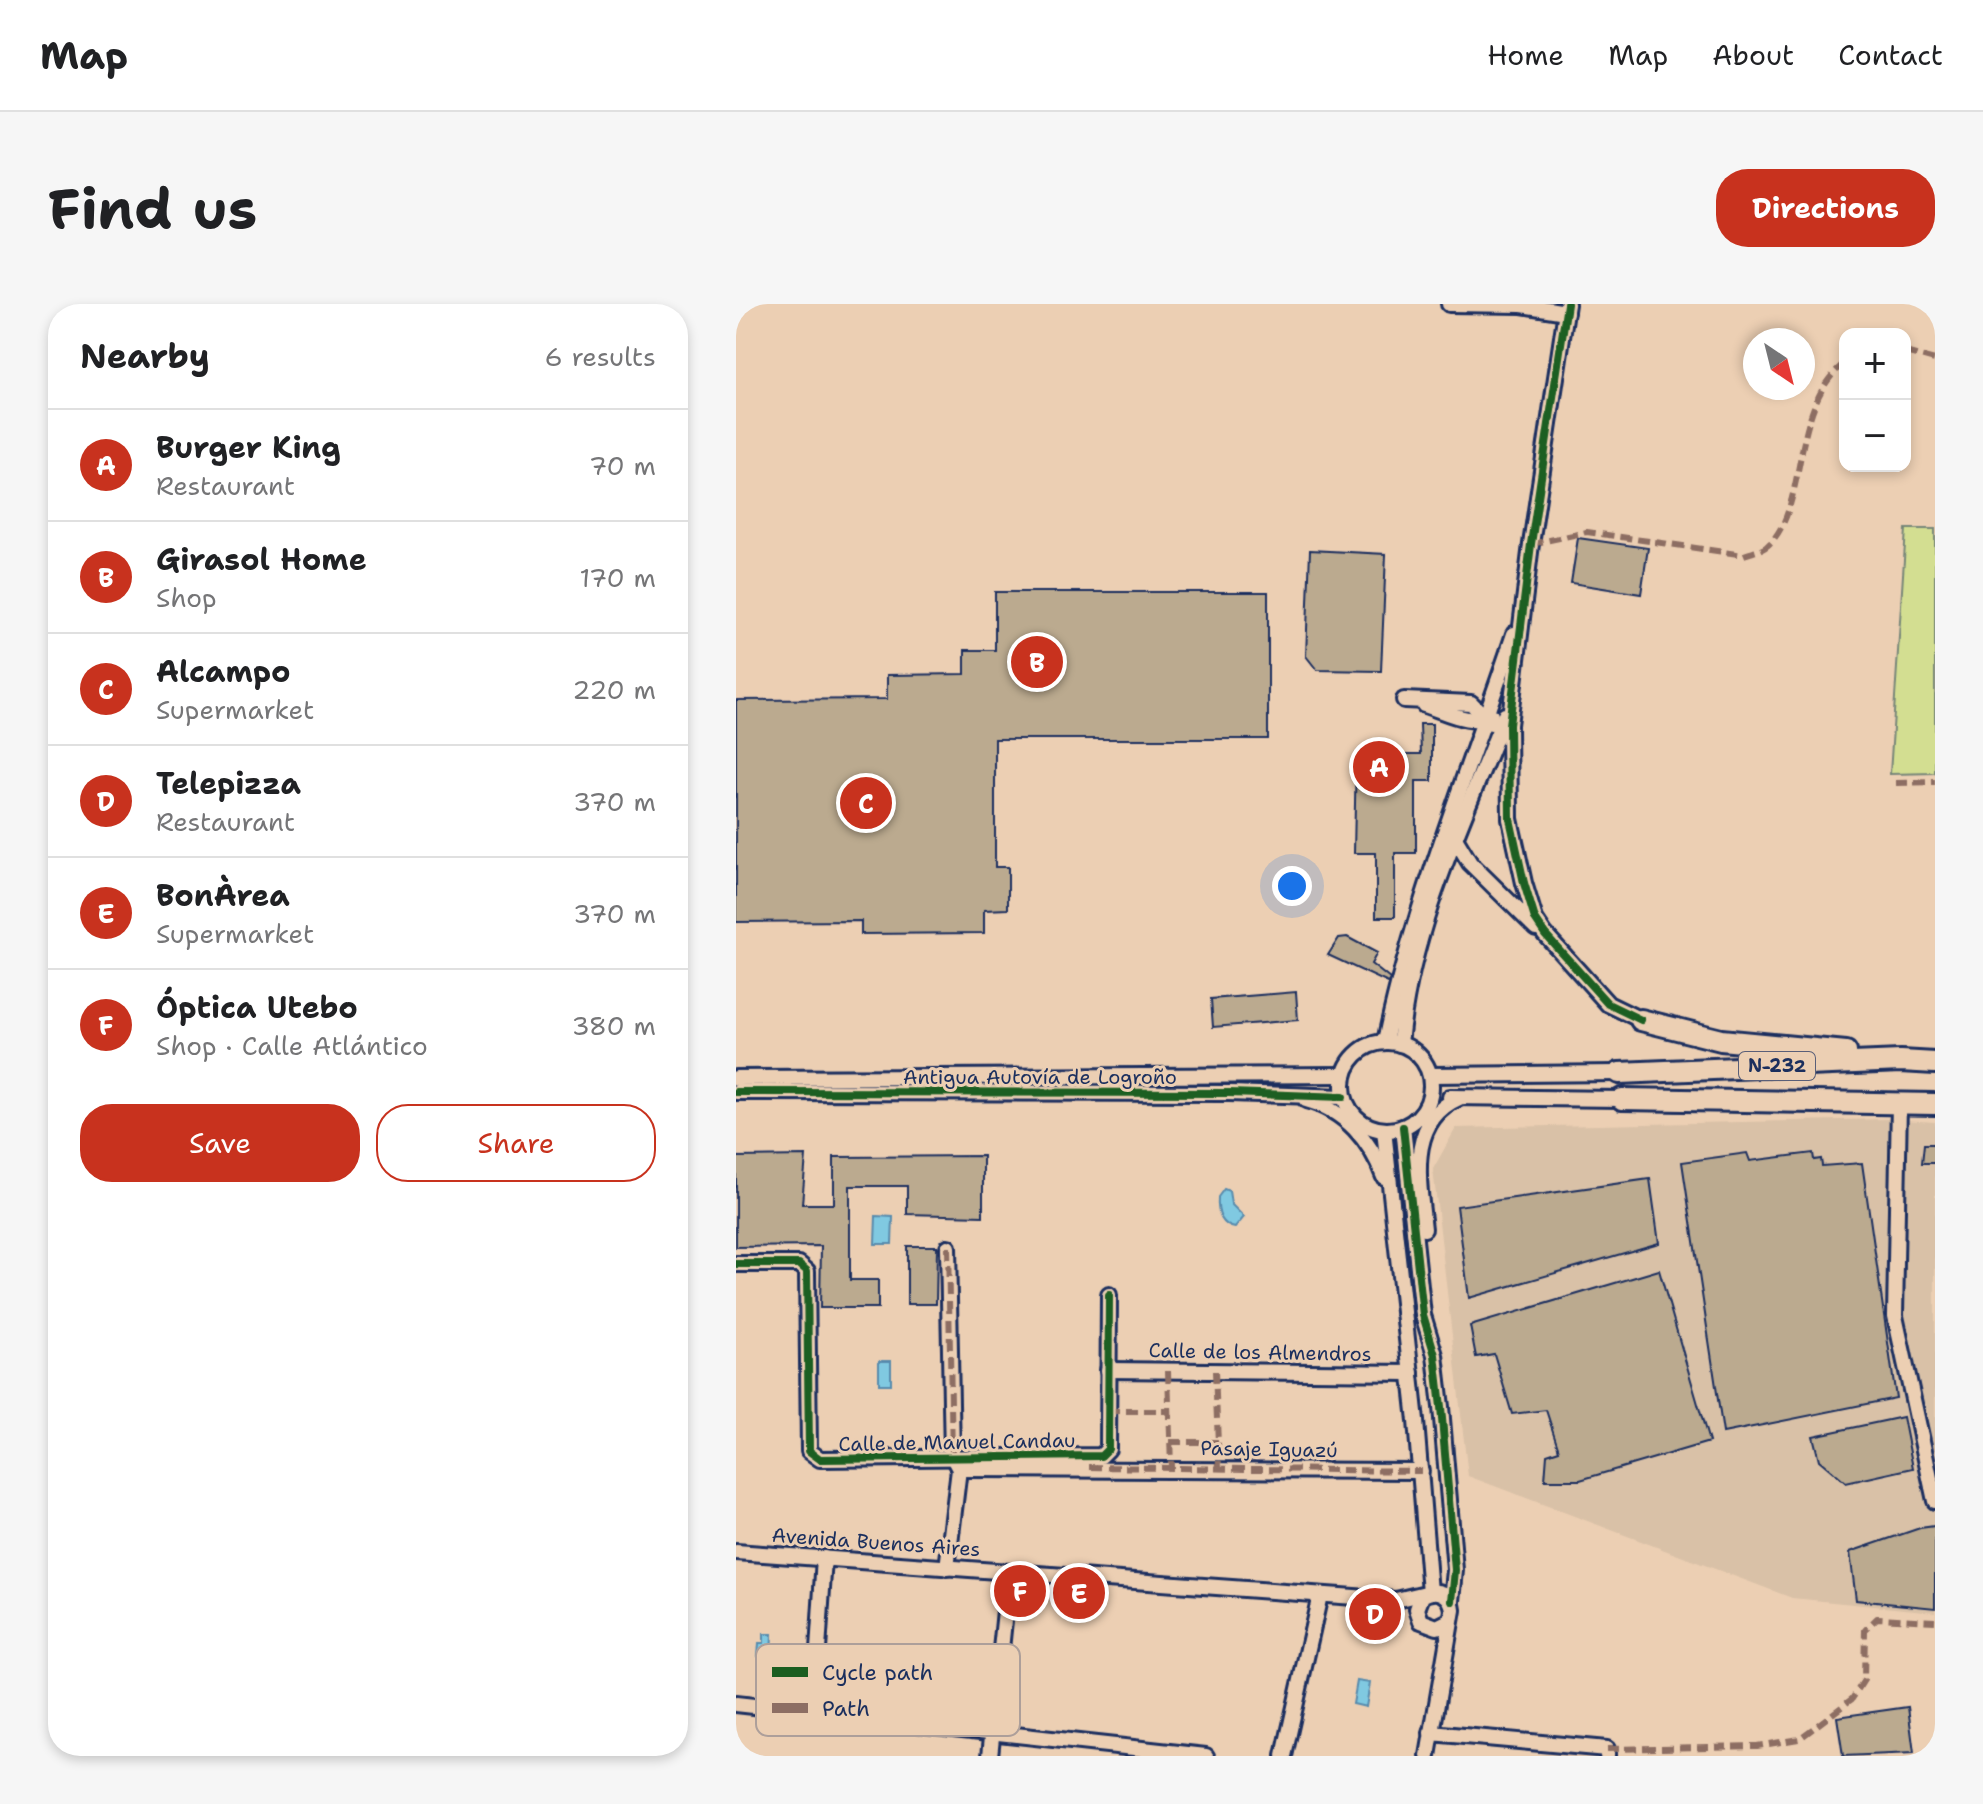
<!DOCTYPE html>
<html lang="en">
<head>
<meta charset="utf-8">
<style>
  :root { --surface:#fff; --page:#f6f6f6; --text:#202124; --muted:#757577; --line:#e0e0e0; --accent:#c8321e }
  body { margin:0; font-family:"Shantell Sans",sans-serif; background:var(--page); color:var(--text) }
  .controls { position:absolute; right:24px; top:24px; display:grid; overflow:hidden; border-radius:16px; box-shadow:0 4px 12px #0003 }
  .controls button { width:72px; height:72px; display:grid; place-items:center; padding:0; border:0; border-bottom:2px solid var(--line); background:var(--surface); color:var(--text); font:40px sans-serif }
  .compass { position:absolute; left:1007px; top:24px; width:72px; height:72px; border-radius:50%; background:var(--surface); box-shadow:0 4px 12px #0003; rotate:145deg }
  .you { position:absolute; left:556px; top:582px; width:28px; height:28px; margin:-20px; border:6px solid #fff; border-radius:50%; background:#1a73e8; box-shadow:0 0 0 12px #1a73e833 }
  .badge { display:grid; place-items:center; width:52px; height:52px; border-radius:50%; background:var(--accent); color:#fff; font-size:26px; font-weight:700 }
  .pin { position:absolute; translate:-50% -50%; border:4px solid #fff; box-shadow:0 2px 8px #0006 }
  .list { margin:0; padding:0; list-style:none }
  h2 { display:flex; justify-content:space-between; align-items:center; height:104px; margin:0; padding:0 32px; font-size:34px }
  h2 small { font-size:26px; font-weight:400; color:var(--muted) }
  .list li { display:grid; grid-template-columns:52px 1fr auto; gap:24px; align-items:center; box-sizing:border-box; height:112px; padding:0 32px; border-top:2px solid var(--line) }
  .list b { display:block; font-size:30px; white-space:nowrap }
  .list p { margin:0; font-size:26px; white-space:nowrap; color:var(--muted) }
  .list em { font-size:26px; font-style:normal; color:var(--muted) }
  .actions { display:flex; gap:16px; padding:24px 32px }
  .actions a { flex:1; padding:18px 0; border:2px solid var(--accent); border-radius:32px; text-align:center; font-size:28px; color:var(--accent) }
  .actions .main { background:var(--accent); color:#fff }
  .map { position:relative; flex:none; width:1199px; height:1452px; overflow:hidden; border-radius:32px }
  header { display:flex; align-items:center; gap:48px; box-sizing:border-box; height:112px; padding:0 40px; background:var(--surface); border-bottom:2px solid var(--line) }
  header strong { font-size:38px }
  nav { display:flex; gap:44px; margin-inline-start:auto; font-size:28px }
  .intro { display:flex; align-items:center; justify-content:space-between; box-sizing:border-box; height:192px; padding:0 48px }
  h1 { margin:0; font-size:56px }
  .button { padding:20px 36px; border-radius:32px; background:var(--accent); color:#fff; font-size:28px; font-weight:700 }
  main { display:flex; gap:48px; padding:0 48px }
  aside { flex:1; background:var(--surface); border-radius:32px; box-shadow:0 4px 12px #0003 }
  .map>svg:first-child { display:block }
  .built { fill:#d9c1a7 }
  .green { fill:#d3de91; stroke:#778678; stroke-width:2 }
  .water { fill:#80c9e1; stroke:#588bad; stroke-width:2 }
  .building { fill:#bbaa8f; stroke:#1b2f5e; stroke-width:2 }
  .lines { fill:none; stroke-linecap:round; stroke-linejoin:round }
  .minor-casing { stroke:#1b2f5e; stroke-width:20 }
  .highway-casing { stroke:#1b2f5e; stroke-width:26 }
  .minor { stroke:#eccfb3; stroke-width:14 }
  .highway { stroke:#eccfb3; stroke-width:20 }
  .quiet { stroke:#8d6e63; stroke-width:6; stroke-dasharray:12 6; stroke-linecap:butt }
  .cycleway-casing { stroke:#eccfb3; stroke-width:13 }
  .cycleway { stroke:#1b5e20; stroke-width:8 }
  .labels { text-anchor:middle; stroke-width:6; stroke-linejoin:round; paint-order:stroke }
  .shield { fill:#eccfb3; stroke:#5a5f78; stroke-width:2 }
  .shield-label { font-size:18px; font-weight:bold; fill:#1b2f5e }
  .street-label { font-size:20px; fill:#1b2f5e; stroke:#eccfb3 }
  .key { fill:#eccfb3; stroke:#ad9f9a; stroke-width:2 }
  .key-label { font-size:22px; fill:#1b2f5e }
</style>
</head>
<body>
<header>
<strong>Map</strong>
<nav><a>Home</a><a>Map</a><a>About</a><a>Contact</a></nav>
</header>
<div class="intro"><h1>Find us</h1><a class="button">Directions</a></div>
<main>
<aside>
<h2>Nearby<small>6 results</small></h2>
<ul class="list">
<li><span class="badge">A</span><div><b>Burger King</b><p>Restaurant</p></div><em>70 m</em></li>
<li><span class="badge">B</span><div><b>Girasol Home</b><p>Shop</p></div><em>170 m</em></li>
<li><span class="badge">C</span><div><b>Alcampo</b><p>Supermarket</p></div><em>220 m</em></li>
<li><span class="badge">D</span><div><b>Telepizza</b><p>Restaurant</p></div><em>370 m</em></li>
<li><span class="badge">E</span><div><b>BonÀrea</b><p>Supermarket</p></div><em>370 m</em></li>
<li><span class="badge">F</span><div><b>Óptica Utebo</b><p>Shop · Calle Atlántico</p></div><em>380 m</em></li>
</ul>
<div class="actions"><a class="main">Save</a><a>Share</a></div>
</aside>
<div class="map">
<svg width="1199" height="1452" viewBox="0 0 1199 1452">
  <rect width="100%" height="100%" fill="#eccfb3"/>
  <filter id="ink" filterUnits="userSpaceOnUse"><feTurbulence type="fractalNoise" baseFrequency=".0125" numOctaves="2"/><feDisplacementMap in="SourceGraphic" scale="16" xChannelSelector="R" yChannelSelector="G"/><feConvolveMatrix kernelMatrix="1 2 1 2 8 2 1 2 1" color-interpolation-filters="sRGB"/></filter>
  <g filter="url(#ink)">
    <polygon class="built" points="1153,815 1199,818 1199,1308 1056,1294 732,1172 697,865 720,824"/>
    <polygon class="green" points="1170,225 1199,225 1199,469 1154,470"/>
    <g class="water">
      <path d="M488,885L493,887L495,900L508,913L499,924C484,921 481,907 482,893Z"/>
      <polygon points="140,912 157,913 156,940 139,940"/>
      <rect x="143" y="1057" width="12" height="23"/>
      <polygon points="28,1330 36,1330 35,1353 22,1352 23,1339 28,1339"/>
      <polygon points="621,1377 634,1379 630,1403 617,1400"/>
    </g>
    <g class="building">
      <polygon points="842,234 912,244 905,290 835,279"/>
      <polygon points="574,246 650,250 645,367 581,366 570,352"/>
      <polygon points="259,288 532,288 532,435 259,435 259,563 272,563 272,605 248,606 248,629 125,630 125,617 0,618 0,396 151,395 151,371 229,370 229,346 259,346"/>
      <polygon points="684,420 696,420 696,477 680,477 680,549 659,549 659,613 640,613 640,549 618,549 620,450 685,450"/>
      <polygon points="611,633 641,649 635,660 654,675 652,679 592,651 603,634"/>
      <polygon points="560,688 562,716 477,723 475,695"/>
      <polygon points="1188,840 1199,840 1199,859 1186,859"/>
      <polygon points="1011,849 1014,857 1077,849 1078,856 1085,855 1086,862 1126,859 1160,1094 987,1129 946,858"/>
      <polygon points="70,852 66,900 98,900 98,853 247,852 247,912 171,910 171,882 114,882 114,976 142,976 142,1004 84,1004 85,942 0,943 0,853"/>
      <polygon points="914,875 923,939 733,994 721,902"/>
      <polygon points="171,942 201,942 200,1000 171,1000"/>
      <polygon points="923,966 973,1138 844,1176 809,1176 811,1150 823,1146 810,1106 776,1110 758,1050 740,1053 734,1022"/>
      <polygon points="1167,1113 1177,1164 1110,1179 1083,1156 1077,1132"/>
      <polygon points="1199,1222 1199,1304 1120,1296 1114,1248 1184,1224"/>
      <polygon points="1172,1403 1178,1449 1107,1452 1101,1413"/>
    </g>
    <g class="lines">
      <g class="minor-casing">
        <g id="minor">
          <polyline points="713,0 786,1 830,8"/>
          <polyline points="831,0 795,240 773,421 774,515 788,579 799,615 809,630 872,700 905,716"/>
          <polyline points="668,396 735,399 755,419"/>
          <path d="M688,401C709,407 735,423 755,411"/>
          <polyline points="720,536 734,559 800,624"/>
          <circle cx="651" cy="782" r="44"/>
          <path d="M649,738C678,597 733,466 778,330"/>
          <path d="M664,740C674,625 727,517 769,411"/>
          <polyline points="694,771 883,769"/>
          <polyline points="0,774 607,771"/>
          <polyline points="0,788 493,789 607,793"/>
          <polyline points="714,793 886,795"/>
          <path d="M570,796C609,806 635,837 648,873"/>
          <polyline points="1163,799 1159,1012 1199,1197"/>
          <polyline points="667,823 687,1011 699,1051 705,1103 719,1266 716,1297"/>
          <polyline points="648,826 680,1117 694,1288"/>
          <path d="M688,925C683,878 670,817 723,794"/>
          <polyline points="0,960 63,960 71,967 73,1147 84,1155 365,1152 372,1145 373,991"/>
          <polyline points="372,1066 675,1069"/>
          <polyline points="223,1165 685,1167"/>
          <polyline points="0,1248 660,1296 690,1289"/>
          <polyline points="211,1264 223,1165 216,1152 212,943"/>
          <polyline points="0,1400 470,1452"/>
          <polyline points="78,1407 88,1254"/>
          <polyline points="695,1429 871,1445 871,1452"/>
          <polyline points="254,1452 273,1268"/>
          <polyline points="548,1452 584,1291"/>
          <path d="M692,1452L717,1306C715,1289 701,1283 686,1292L681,1305L685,1317L701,1323L713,1317"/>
        </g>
      </g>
      <g class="highway-casing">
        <g id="highway">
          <polyline points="905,716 985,736 1110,748"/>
          <polyline points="883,769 1165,757 1199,759"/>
          <polyline points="886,795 1199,800"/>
        </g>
      </g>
      <use href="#minor" class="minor"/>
      <use href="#highway" class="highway"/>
      <g class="quiet">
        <polyline points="1169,48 1199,56"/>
        <path d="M795,240L851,228L1008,251C1015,248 1026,247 1031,242C1073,206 1053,101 1109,59"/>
        <polyline points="1160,479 1199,478"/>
        <polyline points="212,943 216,1152"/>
        <polyline points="432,1067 435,1164"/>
        <polyline points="479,1067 483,1164"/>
        <polyline points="372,1107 433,1107"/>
        <polyline points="434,1138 483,1138"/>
        <polyline points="353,1163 685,1167"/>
        <polyline points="871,1445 1021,1442 1063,1435 1116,1395 1128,1376 1129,1326 1141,1314 1199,1317"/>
      </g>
      <g class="cycleway-casing">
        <g id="cycleway">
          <polyline points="831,0 795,240 773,421 774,515 788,579 799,615 809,630 872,700 905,716"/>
          <polyline points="0,788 493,789 607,793"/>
          <polyline points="667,823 687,1011 699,1051 705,1103 719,1266 716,1297"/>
          <polyline points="0,960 63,960 71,967 73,1147 84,1155 365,1152 372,1145 373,991"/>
        </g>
      </g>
      <use href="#cycleway" class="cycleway"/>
    </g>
  </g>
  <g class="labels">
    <rect class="shield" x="1003" y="748" width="76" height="28" rx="6"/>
    <g class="shield-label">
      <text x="1041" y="768">N-232</text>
    </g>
    <g class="street-label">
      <text x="304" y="780">Antigua Autovía de Logroño</text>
      <text transform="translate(524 1048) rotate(1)" y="7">Calle de los Almendros</text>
      <text transform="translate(221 1138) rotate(-1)" y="7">Calle de Manuel Candau</text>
      <text transform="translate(533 1145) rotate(1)" y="7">Pasaje Iguazú</text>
      <text transform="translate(140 1238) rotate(4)" y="7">Avenida Buenos Aires</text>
    </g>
  </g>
  <rect x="20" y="1340" width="264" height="92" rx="12" class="key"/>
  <rect x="36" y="1363" width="36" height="10" fill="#1b5e20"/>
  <rect x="36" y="1399" width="36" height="10" fill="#8d6e63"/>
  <g class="key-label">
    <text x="86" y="1376">Cycle path</text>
    <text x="86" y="1412">Path</text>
  </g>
</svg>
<div class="controls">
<button>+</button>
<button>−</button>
</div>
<svg class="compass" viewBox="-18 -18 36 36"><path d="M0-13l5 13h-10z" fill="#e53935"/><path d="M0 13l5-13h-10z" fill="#757577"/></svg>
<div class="you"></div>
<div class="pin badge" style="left:643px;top:463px">A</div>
<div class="pin badge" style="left:301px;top:358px">B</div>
<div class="pin badge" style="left:130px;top:499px">C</div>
<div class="pin badge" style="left:639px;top:1310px">D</div>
<div class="pin badge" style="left:343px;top:1289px">E</div>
<div class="pin badge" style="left:284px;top:1287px">F</div>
</div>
</main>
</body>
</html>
